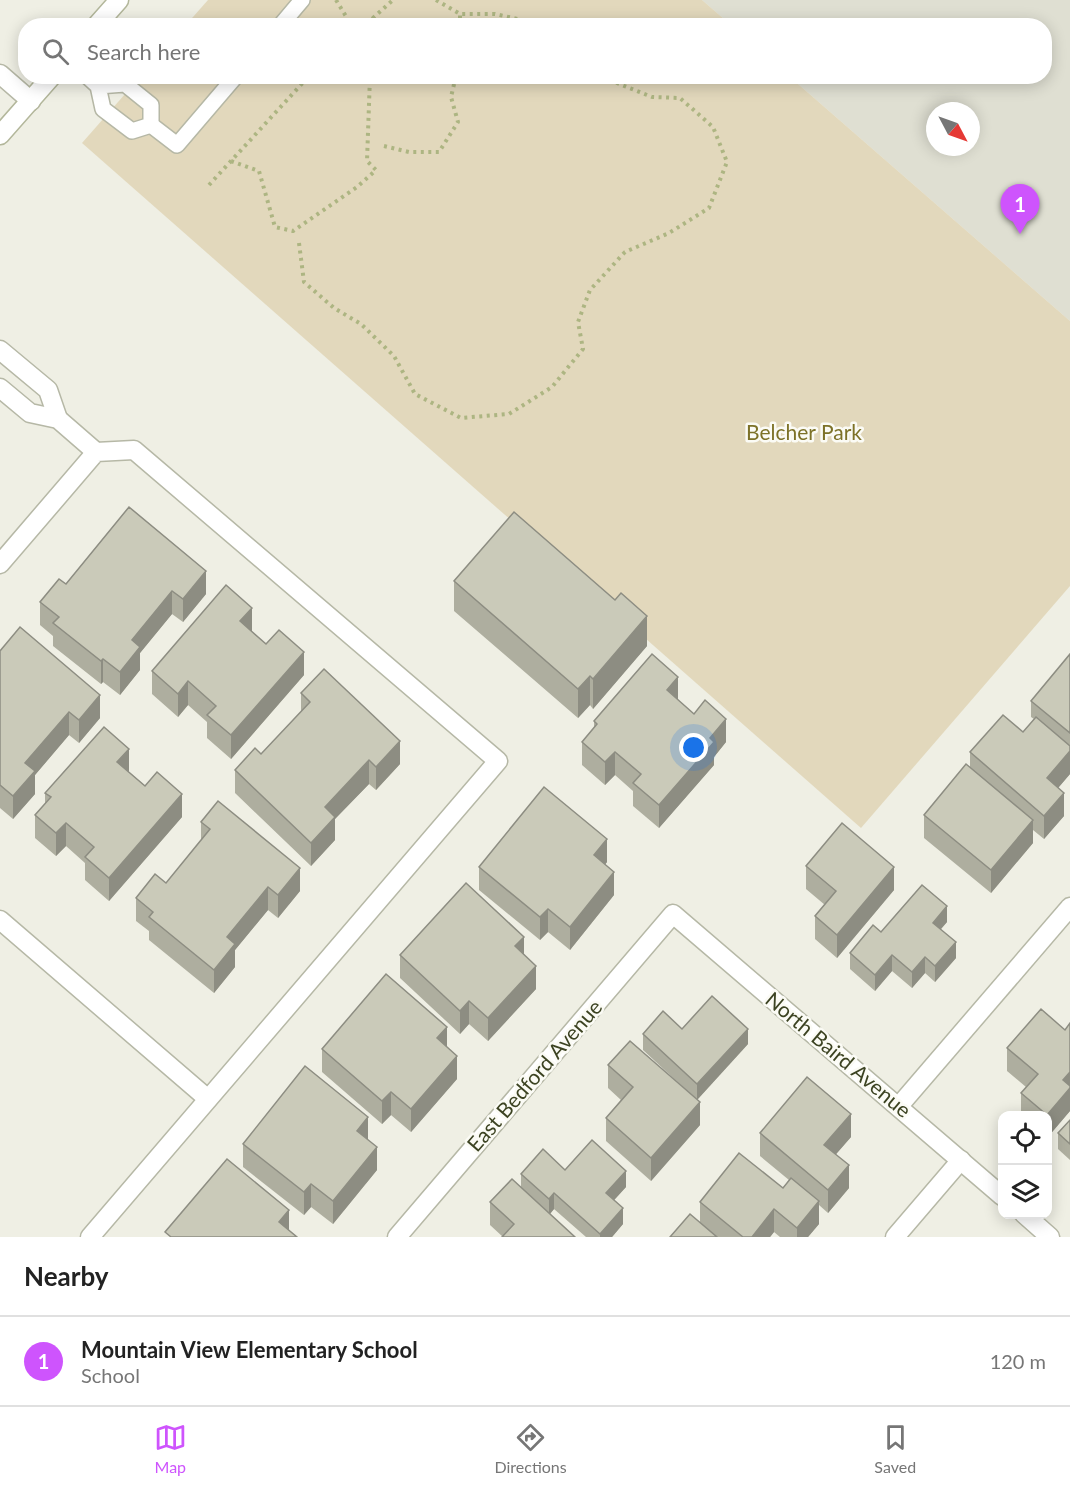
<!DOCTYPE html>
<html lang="en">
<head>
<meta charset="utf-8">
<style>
  :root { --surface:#fff; --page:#f2f2f2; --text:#222; --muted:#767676; --line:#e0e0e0; --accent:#ce54fd }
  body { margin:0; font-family:Lato,sans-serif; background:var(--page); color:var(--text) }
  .controls { position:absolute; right:18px; bottom:18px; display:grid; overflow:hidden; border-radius:12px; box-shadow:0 3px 15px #0003 }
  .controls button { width:54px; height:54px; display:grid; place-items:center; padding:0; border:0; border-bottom:2px solid var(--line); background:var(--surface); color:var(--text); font:30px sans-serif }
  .compass { position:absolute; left:926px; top:102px; width:54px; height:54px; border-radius:50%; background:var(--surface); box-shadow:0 3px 15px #0003; rotate:131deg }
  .you { position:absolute; left:694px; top:748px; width:21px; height:21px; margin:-15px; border:4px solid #fff; border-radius:50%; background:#1a73e8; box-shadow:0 0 0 9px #1a73e833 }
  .badge { display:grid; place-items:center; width:39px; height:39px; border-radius:50%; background:var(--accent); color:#fff; font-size:20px; font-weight:700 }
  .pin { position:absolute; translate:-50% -50px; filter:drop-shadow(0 2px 3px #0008) }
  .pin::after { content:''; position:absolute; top:32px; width:21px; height:18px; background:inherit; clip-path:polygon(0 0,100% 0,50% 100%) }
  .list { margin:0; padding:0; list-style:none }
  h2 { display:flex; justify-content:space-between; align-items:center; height:78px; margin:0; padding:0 24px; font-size:26px }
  h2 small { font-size:20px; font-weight:400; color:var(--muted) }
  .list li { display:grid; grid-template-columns:39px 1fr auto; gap:18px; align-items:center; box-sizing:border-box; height:90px; padding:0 24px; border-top:2px solid var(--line) }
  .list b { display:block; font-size:22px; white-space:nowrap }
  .list p { margin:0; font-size:20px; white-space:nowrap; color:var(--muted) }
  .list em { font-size:20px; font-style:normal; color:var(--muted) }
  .icon { flex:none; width:33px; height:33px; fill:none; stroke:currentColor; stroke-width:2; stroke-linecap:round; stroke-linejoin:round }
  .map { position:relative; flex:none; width:1070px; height:1237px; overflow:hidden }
  .search { position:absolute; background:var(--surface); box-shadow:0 3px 15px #0003; left:18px; right:18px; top:18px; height:66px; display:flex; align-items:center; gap:15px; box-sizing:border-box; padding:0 21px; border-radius:24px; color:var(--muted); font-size:22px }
  .sheet { height:168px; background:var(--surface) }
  nav { display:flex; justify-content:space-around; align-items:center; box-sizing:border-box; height:84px; border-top:2px solid var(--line); background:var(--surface); font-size:16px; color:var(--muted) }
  nav a { display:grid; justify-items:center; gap:3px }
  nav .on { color:var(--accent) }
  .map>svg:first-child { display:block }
  .built { fill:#dfdfd2; fill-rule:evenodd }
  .green { fill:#e2d8bc }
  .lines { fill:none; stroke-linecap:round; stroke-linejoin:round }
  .service-casing { stroke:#b6b8a6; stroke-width:18 }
  .minor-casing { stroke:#b6b8a6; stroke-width:21 }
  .secondary-casing { stroke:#b3b79b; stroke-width:21 }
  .path { stroke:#adb582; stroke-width:4; stroke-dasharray:3 4.5; stroke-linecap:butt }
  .service { stroke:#fff; stroke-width:15 }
  .minor { stroke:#fff; stroke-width:18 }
  .secondary { stroke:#fff; stroke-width:18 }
  .wall { fill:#aeae9f }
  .shaded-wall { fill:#8d8d82 }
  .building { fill:#cacab9; stroke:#8d8d82; stroke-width:1.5 }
  .labels { text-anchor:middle; stroke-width:5; stroke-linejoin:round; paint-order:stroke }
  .park-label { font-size:21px; fill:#7d7228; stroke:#fbfbf5 }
  .street-label { font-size:21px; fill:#3c4322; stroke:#fbfbf5 }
</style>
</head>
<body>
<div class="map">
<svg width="1070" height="1237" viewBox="0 0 1070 1237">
  <rect width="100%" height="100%" fill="#efefe4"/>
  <path class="built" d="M702,0H1070V321L790,77L1044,76V26L731,25ZM935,111H971V147H935Z"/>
  <g class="green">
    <polygon points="208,0 702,0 731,25 185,26"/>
    <polygon points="140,77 790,77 1070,321 1070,586 861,828 82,143"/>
  </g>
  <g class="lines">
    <g class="service-casing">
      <g id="service">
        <polyline points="280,26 302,0"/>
        <polyline points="87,76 98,86 103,109 132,131 151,125 151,105 125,84 98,86"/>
        <polyline points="151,125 177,145 236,76"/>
      </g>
    </g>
    <g class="minor-casing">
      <g id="minor">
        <polyline points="0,74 31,101"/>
        <polyline points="0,350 48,390 58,419"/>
        <polyline points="0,388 30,413 58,419 96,452"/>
        <polyline points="0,564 96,452 134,450 498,761 90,1237"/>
        <polyline points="0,920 208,1099"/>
        <polyline points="899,1106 1070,907"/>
        <polyline points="1024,1214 1050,1237"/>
        <polyline points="397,1237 673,914 1002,1196"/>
        <polyline points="895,1237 961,1160"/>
      </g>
    </g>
    <g class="secondary-casing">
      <g id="secondary">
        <polyline points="96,26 119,0"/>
        <polyline points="0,135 52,76"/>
      </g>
    </g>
    <g class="path">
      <polyline points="336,0 352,26"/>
      <polyline points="436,0 460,14 495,14 536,23 541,26"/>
      <polyline points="373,26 373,18 393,0"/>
      <polyline points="460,26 460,14"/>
      <polyline points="384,146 409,152 439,152 458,122 451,97 456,76"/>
      <polyline points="231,161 259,171 275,227 293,231 357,187 376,170 367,161 370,76"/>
      <polyline points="209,185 309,76"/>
      <polyline points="299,243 304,282 334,308 361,324 394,356 415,394 461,418 509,414 552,387 583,349 578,322 590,290 625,252 669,233 709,208 727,162 713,127 680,98 652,97 612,81 607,76"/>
    </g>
    <use href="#service" class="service"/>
    <use href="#minor" class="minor"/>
    <use href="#secondary" class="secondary"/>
  </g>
  <g class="wall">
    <polygon points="129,507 206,594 183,622 172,614 140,653 140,670 120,695 103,682 101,684 53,646 53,636 40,625 40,602 66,584"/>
    <polygon points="454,581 647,646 593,709 590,705 578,718 454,611"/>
    <polygon points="251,631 304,675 231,759 207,738 207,722 188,705 178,717 152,694 152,671"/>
    <polygon points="0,651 100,718 79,743 69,735 35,775 35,794 13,819 0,808"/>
    <polygon points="1070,654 1070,774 1058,788 1064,816 1044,839 1033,830 1033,843 991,893 924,838 924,815 970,768 970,752 1023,732 1034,719 1031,717 1031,701"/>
    <polygon points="301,693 400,764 376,790 369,784 335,819 335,840 311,866 235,793 235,770 261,754 301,712"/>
    <polygon points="678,700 726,742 714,757 714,765 659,828 633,806 633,791 615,775 605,785 582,765 582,742 594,728 594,721"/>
    <polygon points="129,772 182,817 109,901 85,880 85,863 66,846 56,856 35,838 35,815 45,804 45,793"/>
    <polygon points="201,822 300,891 278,918 268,910 235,950 235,967 214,993 149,940 149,931 136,921 136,898 166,883 201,840"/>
    <polygon points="607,862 605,864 614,895 570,950 548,932 540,940 479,890 479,867"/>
    <polygon points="806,866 894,890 837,958 815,939 815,916 825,905 806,889"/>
    <polygon points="947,922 941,929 956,958 935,982 925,973 912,988 892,971 875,991 850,969 850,953 881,932"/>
    <polygon points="524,954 536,989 488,1041 469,1024 460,1034 400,978 400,955"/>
    <polygon points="682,1029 748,1044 697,1100 643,1050 643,1034"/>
    <polygon points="1065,1030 1070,1111 1047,1138 1047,1116 1021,1116 1021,1093 1026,1087 1007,1071 1007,1048"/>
    <polygon points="447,1047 457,1079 411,1132 391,1115 382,1124 322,1072 322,1049"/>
    <polygon points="608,1065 700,1125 651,1181 606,1141 606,1118 621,1100 608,1088"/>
    <polygon points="1070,1120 1070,1160 1058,1149 1058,1133"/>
    <polygon points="760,1133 851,1137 836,1154 849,1188 828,1213 819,1205 819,1224 808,1237 780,1237 774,1232 770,1237 670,1237 700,1222 700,1202 783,1188 789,1180 760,1156"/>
    <polygon points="368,1140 377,1170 333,1224 311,1207 304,1215 243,1167 243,1144"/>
    <polygon points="565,1170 626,1187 614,1200 623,1224 612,1237 586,1237 554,1209 550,1214 503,1237 490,1225 490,1202 521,1187 521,1174"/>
  </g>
  <g class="shaded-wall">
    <polygon points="206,571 206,594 183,622 183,599"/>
    <polygon points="172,591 172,614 140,653 140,670 120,695 120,672 132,640"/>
    <polygon points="252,608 252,631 240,644 240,621"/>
    <polygon points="647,616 647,646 593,709 593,679"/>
    <polygon points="304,652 304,675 231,759 231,735"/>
    <polygon points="103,659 103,682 101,684 101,661"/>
    <polygon points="590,676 590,705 578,718 578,689"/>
    <polygon points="678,677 678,700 667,690"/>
    <polygon points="188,681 188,705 178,717 178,694"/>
    <polygon points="100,695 100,718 79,743 79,720"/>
    <polygon points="69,712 69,735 35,775 35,794 13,819 13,796 25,763"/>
    <polygon points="726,719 726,742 714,757 714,765 659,828 659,805 710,738"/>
    <polygon points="400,741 400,764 376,790 376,767"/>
    <polygon points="129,749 129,772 117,785 117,762"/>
    <polygon points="1070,751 1070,774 1047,801 1047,778"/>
    <polygon points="615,752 615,775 605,785 605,762"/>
    <polygon points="369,760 369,784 335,819 335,840 311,866 311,843 325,807"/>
    <polygon points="1064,793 1064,816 1044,839 1044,816"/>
    <polygon points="182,794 182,817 109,901 109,878"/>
    <polygon points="1033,820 1033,843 991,893 991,870"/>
    <polygon points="66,823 66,846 56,856 56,833"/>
    <polygon points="607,839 607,862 594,879 594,855"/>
    <polygon points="894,867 894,890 837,958 837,935"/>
    <polygon points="300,868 300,891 278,918 278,895"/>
    <polygon points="614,872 614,895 570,950 570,927"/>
    <polygon points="268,887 268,910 235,950 235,967 214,993 214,970 227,937"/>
    <polygon points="947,906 947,922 933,938 933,923"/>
    <polygon points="548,909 548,932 540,940 540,917"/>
    <polygon points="524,937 524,960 515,946"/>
    <polygon points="956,942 956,958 935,982 935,966"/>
    <polygon points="892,955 892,971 875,991 875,975"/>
    <polygon points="925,957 925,973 912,988 912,972"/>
    <polygon points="536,966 536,989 488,1041 488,1018"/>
    <polygon points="469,1001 469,1024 460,1034 460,1011"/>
    <polygon points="447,1027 447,1050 437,1038"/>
    <polygon points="748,1029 748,1044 697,1100 697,1084"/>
    <polygon points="457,1056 457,1079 411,1132 411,1109"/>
    <polygon points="1070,1072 1070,1111 1047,1138 1047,1116 1063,1080"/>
    <polygon points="391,1092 391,1115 382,1124 382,1101"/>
    <polygon points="700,1102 700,1125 651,1181 651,1158"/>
    <polygon points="851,1114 851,1137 824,1168 824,1145"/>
    <polygon points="368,1117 368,1140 357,1131"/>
    <polygon points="377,1147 377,1170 333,1224 333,1201"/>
    <polygon points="849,1165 849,1188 828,1213 828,1190"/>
    <polygon points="626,1171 626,1187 606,1209 606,1193"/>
    <polygon points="311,1184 311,1207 304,1215 304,1192"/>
    <polygon points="554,1193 554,1209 549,1215 549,1199"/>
    <polygon points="819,1201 819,1224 808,1237 797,1237 797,1228"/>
    <polygon points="623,1208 623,1224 612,1237 600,1237 600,1234"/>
    <polygon points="774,1209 774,1232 770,1237 752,1237"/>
    <polygon points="289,1210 289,1233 279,1222"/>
  </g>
  <g class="building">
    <polygon points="129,507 206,571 183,599 172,591 132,640 140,647 120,672 103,659 101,661 53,623 59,617 40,602 59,579 66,584"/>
    <polygon points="514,512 615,600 621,593 647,616 593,679 590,676 578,689 454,581"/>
    <polygon points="226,585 252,608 240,621 266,644 279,630 304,652 231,735 207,715 216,706 188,681 178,694 152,671"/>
    <polygon points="20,627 100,695 79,720 69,712 25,763 35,771 13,796 0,785 0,651"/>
    <polygon points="652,654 678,677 667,690 694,714 705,700 726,719 710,738 714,742 659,805 633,783 641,774 615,752 605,762 582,742 597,724 594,721"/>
    <polygon points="1070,654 1070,733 1031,701"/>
    <polygon points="324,669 400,741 376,767 369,760 325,807 335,817 311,843 235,770 255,748 261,754 310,702 301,693"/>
    <polygon points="1003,715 1023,732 1036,717 1070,746 1070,751 1047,778 1064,793 1044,816 970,752"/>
    <polygon points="104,727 129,749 117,762 145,786 157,772 182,794 109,878 85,857 94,847 66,823 56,833 35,815 51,797 45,793"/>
    <polygon points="966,764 1033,820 991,870 924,815"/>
    <polygon points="544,787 607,839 594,855 614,872 570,927 548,909 540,917 479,867"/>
    <polygon points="218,801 300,868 278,895 268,887 227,937 235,944 214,970 149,917 153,912 136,898 155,874 166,883 210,829 201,822"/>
    <polygon points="842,823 894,867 837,935 815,916 836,891 806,866"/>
    <polygon points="466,883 524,937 515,946 536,966 488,1018 469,1001 460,1011 400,955"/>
    <polygon points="922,885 947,906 933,923 956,942 935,966 925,957 912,972 892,955 875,975 850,953 873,925 881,932"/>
    <polygon points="386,974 447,1027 437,1038 457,1056 411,1109 391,1092 382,1101 322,1049"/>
    <polygon points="712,996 748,1029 697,1084 643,1034 663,1011 682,1029"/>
    <polygon points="1041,1009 1065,1030 1070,1023 1070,1072 1063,1080 1070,1086 1070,1088 1047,1115 1021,1093 1038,1074 1007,1048"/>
    <polygon points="630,1041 700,1102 651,1158 606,1118 633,1087 608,1065"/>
    <polygon points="305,1066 368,1117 357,1131 377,1147 333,1201 311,1184 304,1192 243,1144"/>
    <polygon points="807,1077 851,1114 824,1145 849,1165 828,1190 760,1133"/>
    <polygon points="1070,1120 1070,1144 1058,1133"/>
    <polygon points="592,1140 626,1171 606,1193 623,1208 600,1234 554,1193 549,1199 521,1174 543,1149 565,1170"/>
    <polygon points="739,1153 783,1188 791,1178 819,1201 797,1228 774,1209 752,1237 743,1237 700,1202"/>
    <polygon points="227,1159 289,1210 279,1222 297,1237 171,1237 165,1232"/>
    <polygon points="512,1179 575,1237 502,1237 514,1224 490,1202"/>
    <polygon points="690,1214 717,1237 670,1237"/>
  </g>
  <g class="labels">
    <g class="park-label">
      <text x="804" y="440">Belcher Park</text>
    </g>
    <g class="street-label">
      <text transform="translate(838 1055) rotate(40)" y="7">North Baird Avenue</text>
      <text transform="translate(535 1076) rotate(-49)" y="7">East Bedford Avenue</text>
    </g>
  </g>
</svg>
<div class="controls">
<button><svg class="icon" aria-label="locate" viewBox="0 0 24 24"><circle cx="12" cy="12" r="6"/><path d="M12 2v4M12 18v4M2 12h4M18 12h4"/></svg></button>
<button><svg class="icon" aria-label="layers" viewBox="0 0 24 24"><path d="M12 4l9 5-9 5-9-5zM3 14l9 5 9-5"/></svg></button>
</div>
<svg class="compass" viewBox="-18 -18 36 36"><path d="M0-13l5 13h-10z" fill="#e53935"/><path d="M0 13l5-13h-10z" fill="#767676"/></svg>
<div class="you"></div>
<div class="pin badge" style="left:1020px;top:234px">1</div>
<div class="search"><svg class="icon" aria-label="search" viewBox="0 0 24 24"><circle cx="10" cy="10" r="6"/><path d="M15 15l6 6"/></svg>Search here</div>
</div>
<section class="sheet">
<h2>Nearby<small></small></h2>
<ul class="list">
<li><span class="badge">1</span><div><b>Mountain View Elementary School</b><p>School</p></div><em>120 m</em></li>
</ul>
</section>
<nav>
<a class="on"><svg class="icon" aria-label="map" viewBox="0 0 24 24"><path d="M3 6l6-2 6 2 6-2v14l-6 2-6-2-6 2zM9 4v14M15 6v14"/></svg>Map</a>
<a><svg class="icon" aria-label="directions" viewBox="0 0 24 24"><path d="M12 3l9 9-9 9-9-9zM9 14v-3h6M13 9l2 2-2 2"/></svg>Directions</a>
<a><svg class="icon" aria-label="saved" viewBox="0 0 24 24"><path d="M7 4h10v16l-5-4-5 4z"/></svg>Saved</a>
</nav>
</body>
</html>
